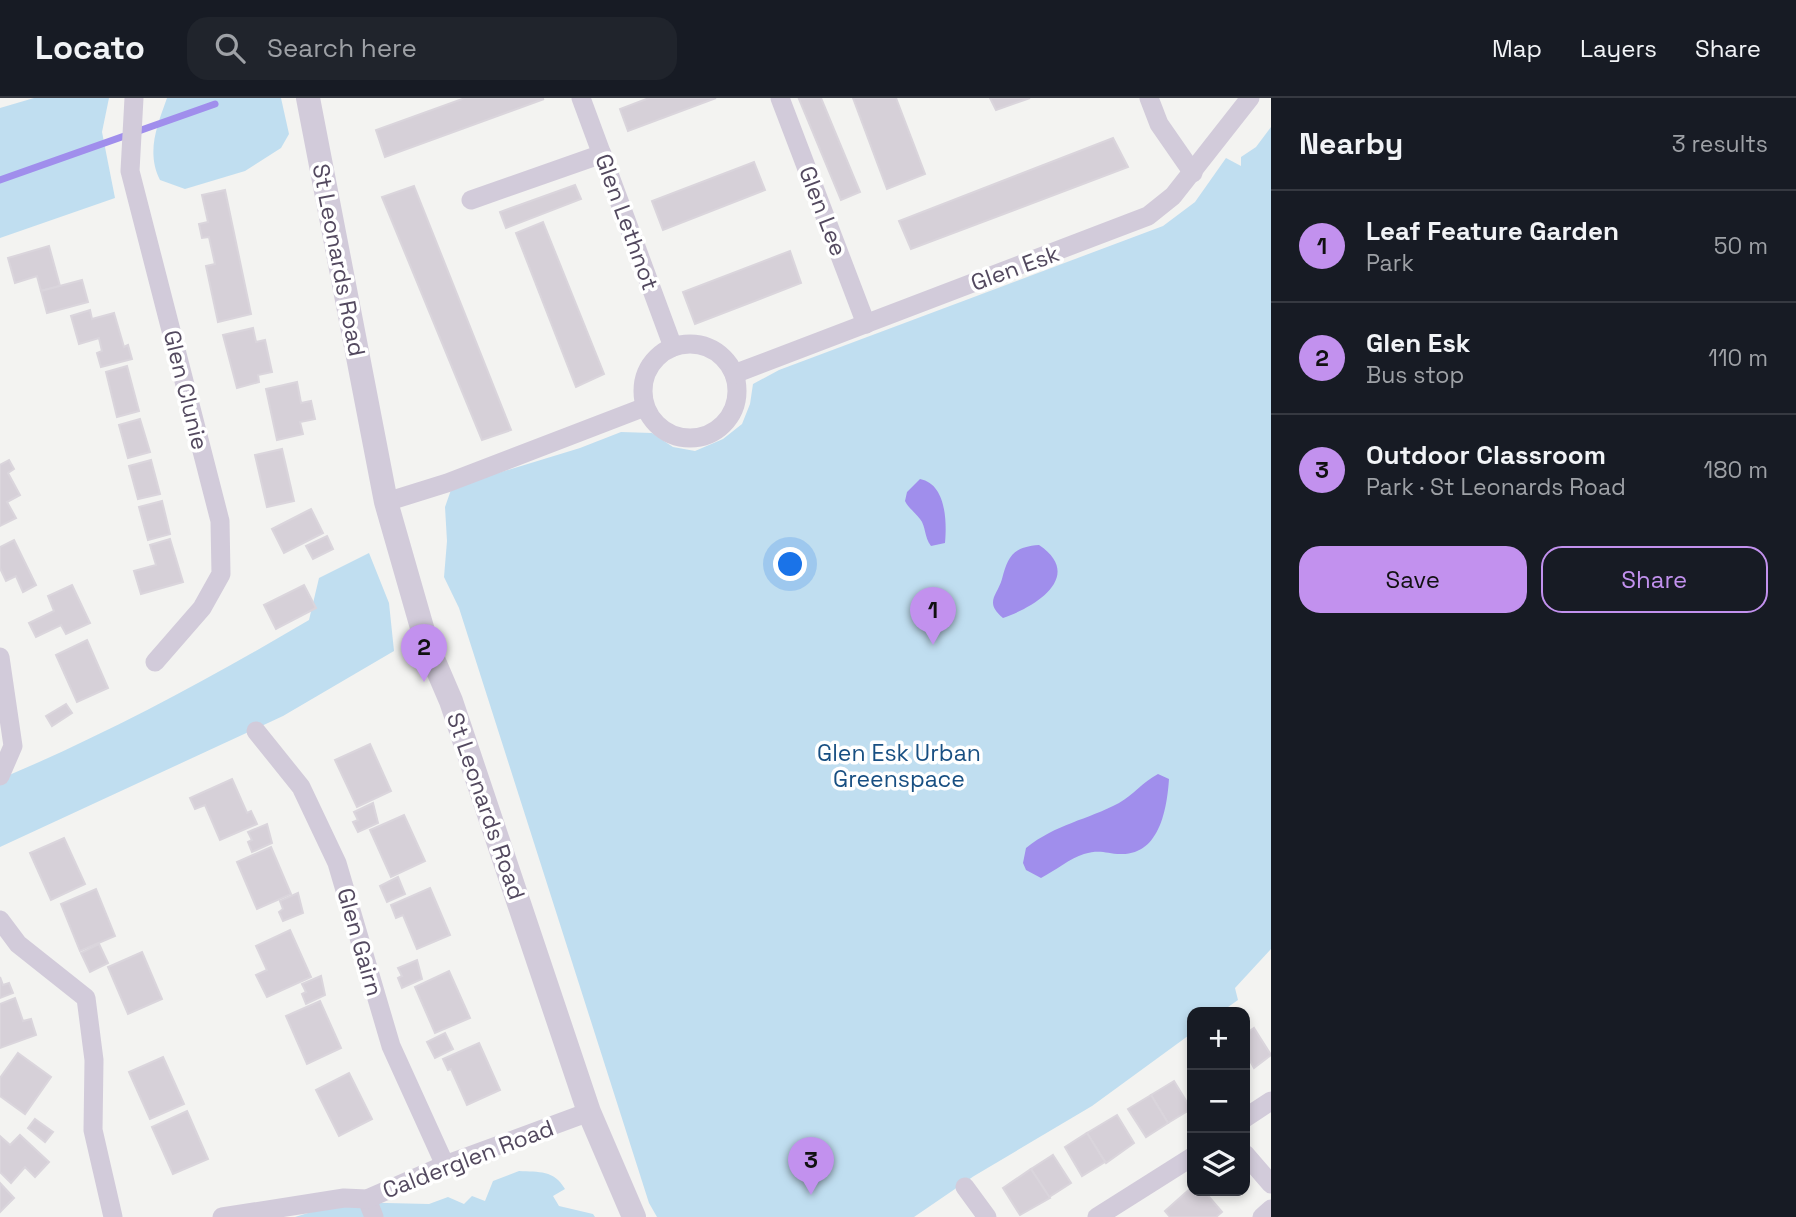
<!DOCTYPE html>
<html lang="en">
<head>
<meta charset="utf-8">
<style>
  :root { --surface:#171b24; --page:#20242c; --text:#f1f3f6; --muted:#9ea1a6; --line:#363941; --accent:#c291ee }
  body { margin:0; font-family:"Space Grotesk",sans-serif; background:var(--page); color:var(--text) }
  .controls { position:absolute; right:21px; bottom:21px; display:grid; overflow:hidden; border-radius:14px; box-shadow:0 4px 10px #0003 }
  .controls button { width:63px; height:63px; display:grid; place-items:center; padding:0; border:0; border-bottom:2px solid var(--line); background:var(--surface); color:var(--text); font:35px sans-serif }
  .you { position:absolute; left:791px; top:467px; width:24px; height:24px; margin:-18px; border:5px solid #fff; border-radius:50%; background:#1a73e8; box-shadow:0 0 0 10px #1a73e833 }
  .badge { display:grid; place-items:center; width:46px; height:46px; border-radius:50%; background:var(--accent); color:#111; font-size:23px; font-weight:700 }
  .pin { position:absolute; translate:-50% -58px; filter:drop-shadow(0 2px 4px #0008) }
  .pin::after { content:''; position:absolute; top:37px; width:24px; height:21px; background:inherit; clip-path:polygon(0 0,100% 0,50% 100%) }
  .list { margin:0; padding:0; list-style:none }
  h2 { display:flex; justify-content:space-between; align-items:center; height:91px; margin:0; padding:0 28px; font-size:30px }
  h2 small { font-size:23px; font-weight:400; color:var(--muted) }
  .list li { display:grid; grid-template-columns:46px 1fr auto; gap:21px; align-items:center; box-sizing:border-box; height:112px; padding:0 28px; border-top:2px solid var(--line) }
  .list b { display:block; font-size:26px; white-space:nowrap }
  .list p { margin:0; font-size:23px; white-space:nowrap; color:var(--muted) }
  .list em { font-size:23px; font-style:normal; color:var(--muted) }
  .actions { display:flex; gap:14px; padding:21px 28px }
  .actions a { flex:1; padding:16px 0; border:2px solid var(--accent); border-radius:21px; text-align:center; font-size:24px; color:var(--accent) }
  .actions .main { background:var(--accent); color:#111 }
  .icon { flex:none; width:38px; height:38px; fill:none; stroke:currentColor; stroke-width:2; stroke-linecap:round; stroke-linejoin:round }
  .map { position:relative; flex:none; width:1271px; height:1119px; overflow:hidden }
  header { display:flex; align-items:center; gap:42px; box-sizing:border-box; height:98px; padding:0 35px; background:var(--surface); border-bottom:2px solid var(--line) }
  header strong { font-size:33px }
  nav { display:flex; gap:38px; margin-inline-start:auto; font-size:24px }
  .search { width:490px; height:63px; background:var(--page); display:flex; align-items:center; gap:18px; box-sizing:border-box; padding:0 24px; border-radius:21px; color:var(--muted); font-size:26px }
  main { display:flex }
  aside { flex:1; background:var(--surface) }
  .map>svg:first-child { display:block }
  .green { fill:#c0def0 }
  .water { fill:#a08eec }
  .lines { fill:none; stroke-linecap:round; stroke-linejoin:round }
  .stream { stroke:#a08eec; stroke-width:7 }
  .building { fill:#d6d0d8; stroke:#dad5dc; stroke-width:2 }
  .minor { stroke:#d2cbda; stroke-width:19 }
  .tertiary { stroke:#d2cbda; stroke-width:24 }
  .labels { text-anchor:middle; stroke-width:7; stroke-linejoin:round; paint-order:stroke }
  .street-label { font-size:23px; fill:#53495f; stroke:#fff }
  .park-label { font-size:23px; fill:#184f82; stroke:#fff }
</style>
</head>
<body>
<header>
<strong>Locato</strong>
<div class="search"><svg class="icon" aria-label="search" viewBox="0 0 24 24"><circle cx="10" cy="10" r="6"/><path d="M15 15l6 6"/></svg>Search here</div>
<nav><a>Map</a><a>Layers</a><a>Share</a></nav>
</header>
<main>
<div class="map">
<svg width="1271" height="1119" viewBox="0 0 1271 1119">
  <rect width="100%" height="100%" fill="#f3f3f1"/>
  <g class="green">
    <polygon points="34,0 109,0 102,34 115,100 0,140 0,10"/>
    <path d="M167,0H281L289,36L281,50L245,73L185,91L160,82C146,54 157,28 167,0Z"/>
    <polygon points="1271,29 1271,851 1235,890 1238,902 1221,914 1192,914 1192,935 1092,1008 974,1078 914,1119 657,1119 649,1105 459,510 444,479 447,443 445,409 452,389 580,350 621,334 652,335 673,349 695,353 723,341 742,326 750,306 753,286 779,272 1163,128 1195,104 1226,60 1241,68 1241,59 1256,49"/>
    <path d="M369,455L389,505L394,553L283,618L0,749V681C107,636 209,581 309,522L319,480Z"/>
    <path d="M519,1073C539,1074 554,1072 565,1091L553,1098L559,1108L593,1116L595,1119H295L344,1104L429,1106L448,1099L464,1106L472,1098L485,1103L493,1083Z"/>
  </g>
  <g class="water">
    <path d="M920,381C946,386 947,423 945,445L931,448C924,439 926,428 920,421C915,414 909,411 905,403L907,394Z"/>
    <path d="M1039,447C1085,478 1035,509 1003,520C984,504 997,498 1002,481C1008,458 1013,449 1039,447Z"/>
    <path d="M1158,676L1169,681C1167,710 1160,757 1121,756C1106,756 1101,751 1084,756C1070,760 1055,773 1041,780L1026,772L1023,765L1026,750C1056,726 1087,722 1119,705C1133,697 1143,684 1158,676Z"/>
  </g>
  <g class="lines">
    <polyline class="stream" points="0,82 215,6"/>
  </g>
  <g class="building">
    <polygon points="465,0 544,1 385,59 376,32"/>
    <polygon points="649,0 716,0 628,33 620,11"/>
    <polygon points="821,0 860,94 841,102 799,1"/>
    <polygon points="853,0 896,0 925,76 887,91"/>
    <polygon points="990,0 1030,0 996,12"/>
    <polygon points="1113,40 1128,69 911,151 899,123"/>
    <polygon points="754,64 765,92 663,132 652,103"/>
    <polygon points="575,87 581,101 506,130 500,114"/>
    <polygon points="414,88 511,332 482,342 382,99"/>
    <polygon points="225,92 251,216 218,224 206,168 215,166 209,139 202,140 199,126 208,124 202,97"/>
    <polygon points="543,124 604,276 576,289 516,135"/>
    <polygon points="49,148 60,188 41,193 37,178 15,185 8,160"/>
    <polygon points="790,153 801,185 695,226 683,194"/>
    <polygon points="82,182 88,204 47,215 41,193"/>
    <polygon points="90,212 92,221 114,215 124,249 128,247 132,261 101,269 97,255 102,253 99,240 79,246 71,218"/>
    <polygon points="253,230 256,244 265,242 272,274 258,277 259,284 237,290 223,237"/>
    <polygon points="127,268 139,313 117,319 106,274"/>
    <polygon points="297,284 301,305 311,303 315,321 300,324 303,336 277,342 266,291"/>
    <polygon points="140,321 150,354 128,360 119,327"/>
    <polygon points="282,351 294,403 267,409 255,357"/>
    <polygon points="9,362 14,371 8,375 20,397 7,404 16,420 0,428 0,367"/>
    <polygon points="151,362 160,396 138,401 129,368"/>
    <polygon points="162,403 170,436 148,442 139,409"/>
    <polygon points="311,411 323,435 284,455 272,431"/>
    <polygon points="327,438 333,451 313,461 306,448"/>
    <polygon points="170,441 183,484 141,496 134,473 156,467 150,447"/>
    <polygon points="14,442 36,487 23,494 16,478 6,483 0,470 0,449"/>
    <polygon points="72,487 90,525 66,536 61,527 36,539 29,525 54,513 48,498"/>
    <polygon points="304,487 316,510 276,531 264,507"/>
    <polygon points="87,542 108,590 77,604 56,557"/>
    <polygon points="66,606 72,615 52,628 46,618"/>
    <polygon points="370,646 391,693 357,709 335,662"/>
    <polygon points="232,681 247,715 251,713 257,726 220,742 205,707 195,711 190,700"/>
    <polygon points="373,705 378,725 358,734 353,724 358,722 354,714"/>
    <polygon points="404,717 425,763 391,779 370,732"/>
    <polygon points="267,726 272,745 252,754 248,744 252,742 248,734"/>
    <polygon points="64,740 85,786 51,802 30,755"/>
    <polygon points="271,749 291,796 257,811 237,764"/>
    <polygon points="398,779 405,796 387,804 380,788"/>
    <polygon points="430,790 450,837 417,851 403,817 396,820 391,807"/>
    <polygon points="96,791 115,838 80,853 61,806"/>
    <polygon points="298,795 303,815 283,823 279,814 283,811 280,803"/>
    <polygon points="290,832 311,879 267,899 256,877 267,872 256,848"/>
    <polygon points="99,846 108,865 90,874 81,855"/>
    <polygon points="142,854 162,901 128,916 108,869"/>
    <polygon points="417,862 422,881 402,890 398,880 402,878 398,870"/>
    <polygon points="449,873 470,920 435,935 415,889"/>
    <polygon points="321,878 325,897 306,906 302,896 306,894 302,886"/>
    <polygon points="0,879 3,887 9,885 13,895 0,900"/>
    <polygon points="15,900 23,923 31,921 36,937 0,950 0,906"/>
    <polygon points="320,903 341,950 307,966 286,918"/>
    <polygon points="1254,930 1271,957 1254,970 1245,954 1245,936"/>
    <polygon points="445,935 453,951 435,960 427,944"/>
    <polygon points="479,945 500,992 467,1007 451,971 448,972 443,961"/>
    <polygon points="18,955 51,979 25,1016 0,998 0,980"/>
    <polygon points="163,959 184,1006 150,1021 129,974"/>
    <polygon points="349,975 372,1021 339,1038 316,992"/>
    <polygon points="1174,983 1191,1011 1168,1025 1151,997"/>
    <polygon points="1151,997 1168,1025 1146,1039 1128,1011"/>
    <polygon points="187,1013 208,1061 173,1076 152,1029"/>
    <polygon points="1117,1017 1134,1045 1106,1065 1087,1035"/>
    <polygon points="35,1021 53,1034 45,1044 28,1030"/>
    <polygon points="1087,1035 1105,1064 1082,1078 1065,1049"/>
    <polygon points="20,1037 49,1064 35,1079 25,1069 11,1085 0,1074 0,1038 10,1047"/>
    <polygon points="1053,1057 1071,1085 1049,1099 1031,1071"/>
    <polygon points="1031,1071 1050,1100 1020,1117 1003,1090"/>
    <polygon points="0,1085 14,1100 0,1114"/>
    <polygon points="1192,1089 1192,1093 1204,1093 1222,1114 1216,1119 1170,1119 1165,1113"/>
  </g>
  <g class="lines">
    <g class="minor">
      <polyline points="134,0 130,73 220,423 221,476 202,510 155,564"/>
      <polyline points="581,0 673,249"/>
      <polyline points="780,0 866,226"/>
      <polyline points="1149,0 1159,26 1193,75"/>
      <polyline points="471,102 602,56"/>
      <circle cx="690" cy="293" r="47"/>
      <polyline points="734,276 1148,118 1173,98 1250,0"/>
      <polyline points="386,404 447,385 645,309"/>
      <polyline points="0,559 13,648 0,678"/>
      <polyline points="256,633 301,689 337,765 391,948 445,1067"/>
      <polyline points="0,822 18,846 86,900 94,962 93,1032 113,1119"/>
      <polyline points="1245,1020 1271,1003"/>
      <polyline points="1245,1056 1271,1086"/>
      <polyline points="965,1089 987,1119"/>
      <polyline points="367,1101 374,1119"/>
      <polyline points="222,1119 344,1100 367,1101 445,1067 589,1014"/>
      <polyline points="1097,1119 1192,1059"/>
      <polyline points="1262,1119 1271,1111"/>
    </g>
    <polyline class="tertiary" points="308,0 386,404 427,547 451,603 589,1014 634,1119"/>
  </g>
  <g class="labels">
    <g class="street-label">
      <text transform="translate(823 113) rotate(69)" y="8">Glen Lee</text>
      <text transform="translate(627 124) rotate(70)" y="8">Glen Lethnot</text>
      <text transform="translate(339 162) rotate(79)" y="8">St Leonards Road</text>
      <text transform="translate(1015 170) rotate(-20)" y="8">Glen Esk</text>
      <text transform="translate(186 292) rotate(76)" y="8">Glen Clunie</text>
      <text transform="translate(486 708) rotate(71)" y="8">St Leonards Road</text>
      <text transform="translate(360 844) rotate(74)" y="8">Glen Gairn</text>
      <text transform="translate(468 1061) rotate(-21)" y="8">Calderglen Road</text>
    </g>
    <g class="park-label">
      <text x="899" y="663">Glen Esk Urban<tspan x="899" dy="26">Greenspace</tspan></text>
    </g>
  </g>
</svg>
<div class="controls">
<button>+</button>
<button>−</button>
<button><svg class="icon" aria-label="layers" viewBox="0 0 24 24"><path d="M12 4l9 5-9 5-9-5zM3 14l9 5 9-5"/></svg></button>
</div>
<div class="you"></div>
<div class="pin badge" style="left:933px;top:547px">1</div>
<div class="pin badge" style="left:424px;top:584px">2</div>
<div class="pin badge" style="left:811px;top:1097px">3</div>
</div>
<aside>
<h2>Nearby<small>3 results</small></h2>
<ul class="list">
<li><span class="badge">1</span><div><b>Leaf Feature Garden</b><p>Park</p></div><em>50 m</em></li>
<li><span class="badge">2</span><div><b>Glen Esk</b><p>Bus stop</p></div><em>110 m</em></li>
<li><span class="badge">3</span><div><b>Outdoor Classroom</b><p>Park · St Leonards Road</p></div><em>180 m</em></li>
</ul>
<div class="actions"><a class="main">Save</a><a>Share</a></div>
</aside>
</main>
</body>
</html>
